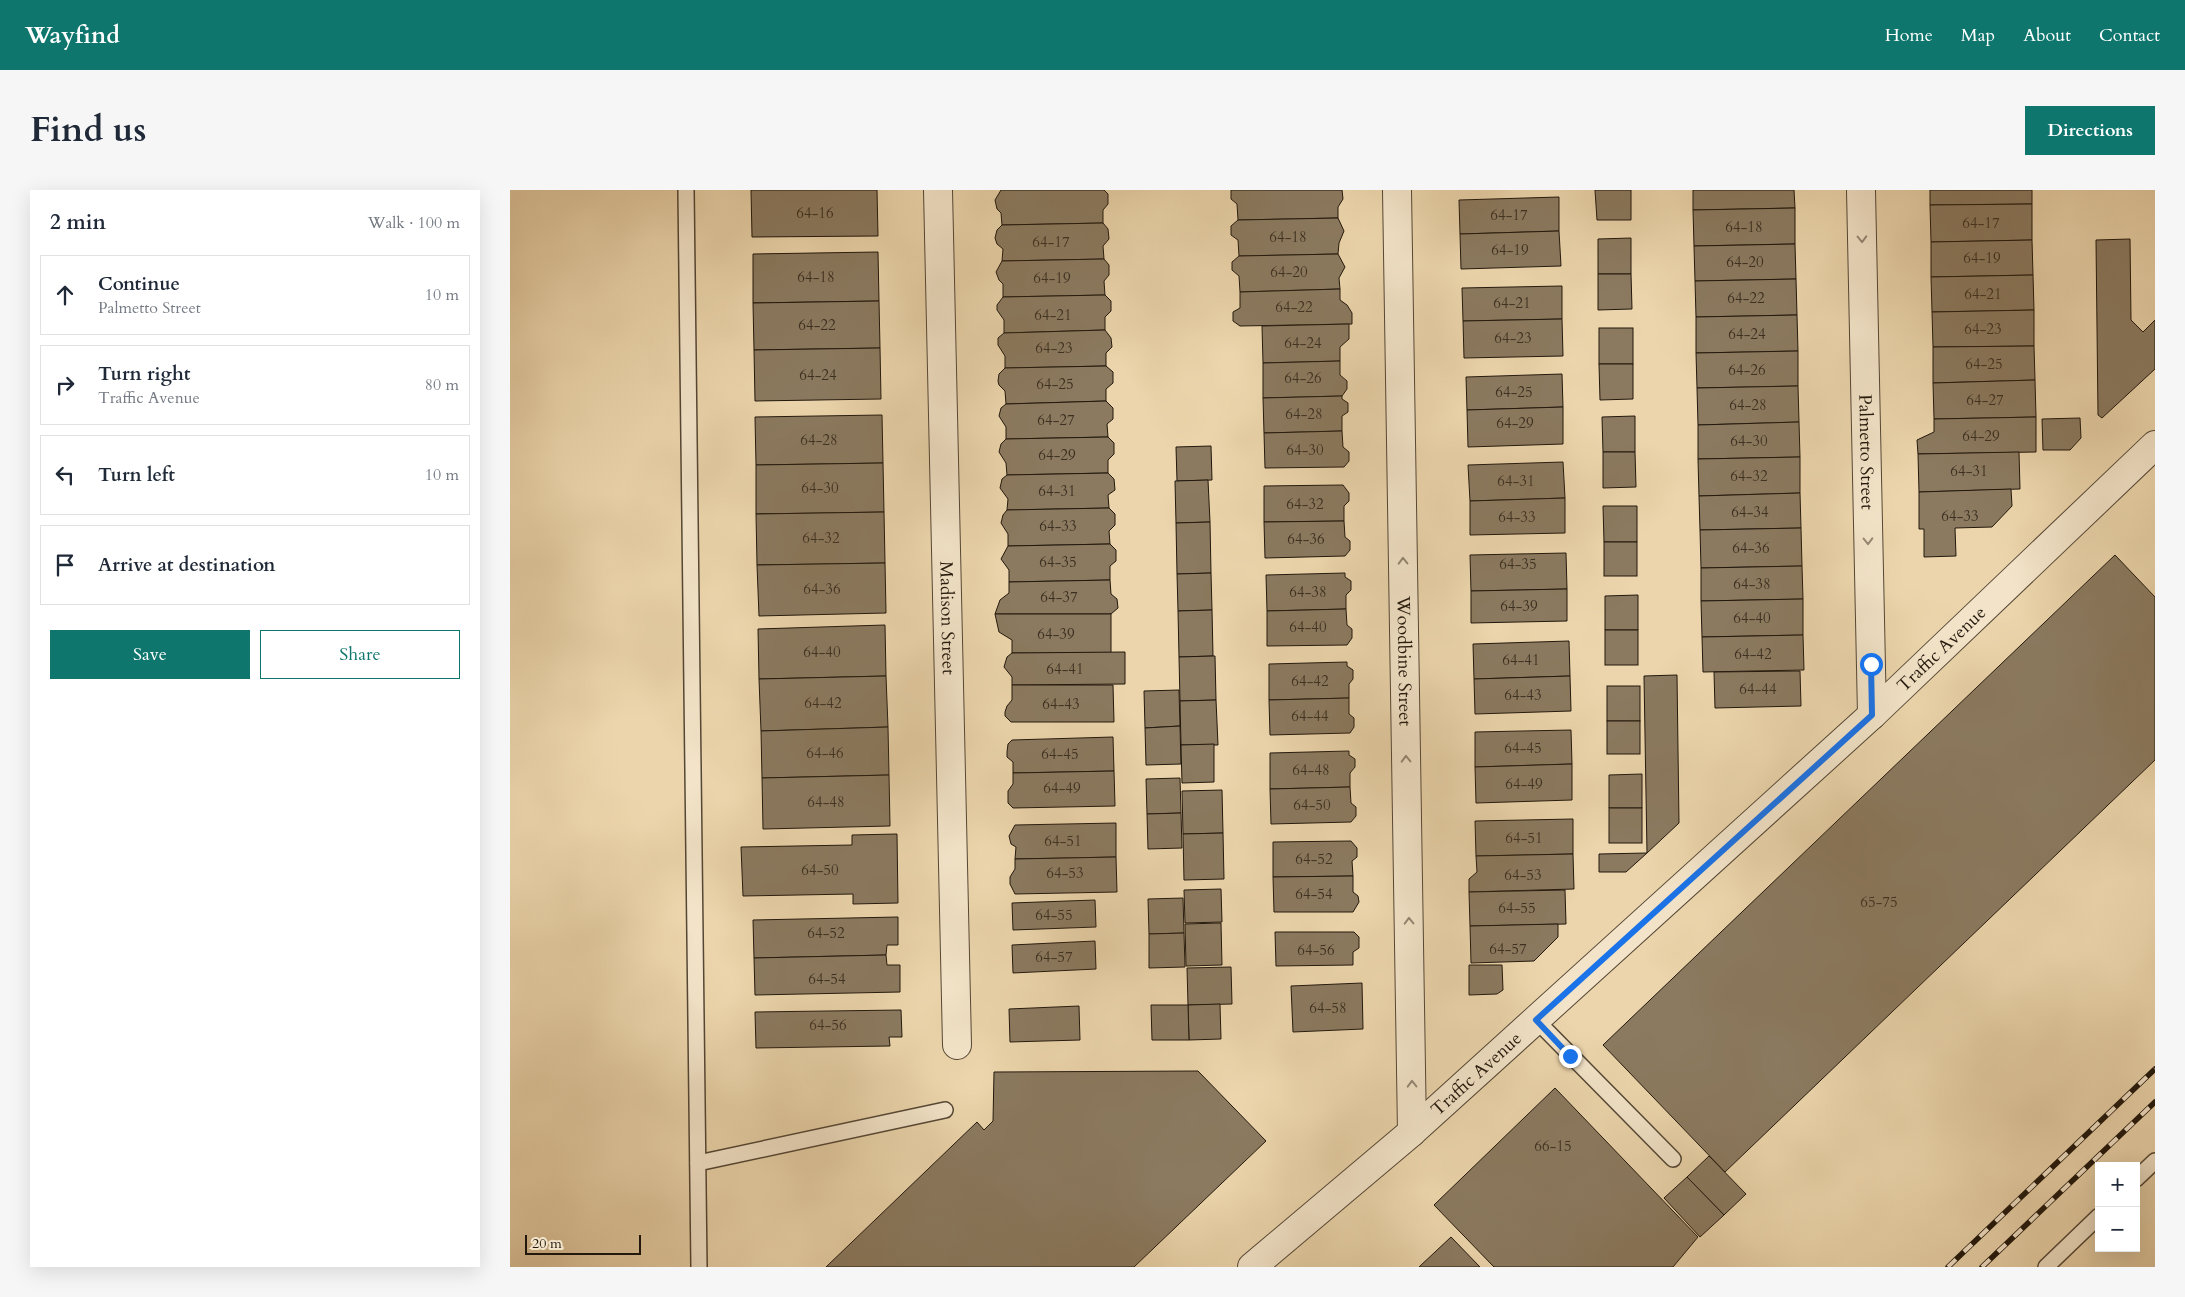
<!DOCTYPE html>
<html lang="en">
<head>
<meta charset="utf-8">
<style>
  :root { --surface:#fff; --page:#f6f6f7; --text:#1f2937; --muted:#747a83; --line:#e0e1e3; --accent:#0f766e }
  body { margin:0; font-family:Cardo,serif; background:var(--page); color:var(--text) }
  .controls { position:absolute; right:15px; bottom:15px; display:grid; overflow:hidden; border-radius:0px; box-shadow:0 5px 20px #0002 }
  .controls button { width:45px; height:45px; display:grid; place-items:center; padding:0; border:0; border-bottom:1px solid var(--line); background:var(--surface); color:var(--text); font:25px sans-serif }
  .scale { position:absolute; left:15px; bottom:12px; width:116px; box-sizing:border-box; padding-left:5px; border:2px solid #22180d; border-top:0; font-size:14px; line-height:18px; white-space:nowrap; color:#22180d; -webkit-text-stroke:4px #f3e4c9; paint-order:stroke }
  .stop { position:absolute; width:15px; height:15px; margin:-11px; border:4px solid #1a73e8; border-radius:50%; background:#fff }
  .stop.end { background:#1a73e8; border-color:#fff; box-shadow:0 1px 5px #0008 }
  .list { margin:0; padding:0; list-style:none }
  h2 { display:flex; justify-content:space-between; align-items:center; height:65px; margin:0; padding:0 20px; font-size:21px }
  h2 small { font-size:16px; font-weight:400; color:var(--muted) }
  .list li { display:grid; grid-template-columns:32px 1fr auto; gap:15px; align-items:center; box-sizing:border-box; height:80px; margin:0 10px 10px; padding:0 10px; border:1px solid var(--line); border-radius:0px }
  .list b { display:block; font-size:19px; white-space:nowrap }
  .list p { margin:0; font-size:16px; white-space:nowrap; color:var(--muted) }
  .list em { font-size:16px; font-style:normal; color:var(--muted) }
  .actions { display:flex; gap:10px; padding:15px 20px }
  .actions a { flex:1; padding:11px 0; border:1px solid var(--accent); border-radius:0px; text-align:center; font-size:18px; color:var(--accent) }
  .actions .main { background:var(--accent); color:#fff }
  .icon { flex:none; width:28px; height:28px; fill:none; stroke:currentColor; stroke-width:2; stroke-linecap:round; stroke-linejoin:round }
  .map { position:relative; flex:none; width:1645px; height:1077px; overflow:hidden; border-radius:0px }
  header { display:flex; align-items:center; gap:30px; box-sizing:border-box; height:70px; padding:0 25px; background:var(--accent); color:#fff }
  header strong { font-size:24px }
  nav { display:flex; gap:28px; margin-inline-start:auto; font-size:18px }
  .intro { display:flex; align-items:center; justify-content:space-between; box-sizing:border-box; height:120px; padding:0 30px }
  h1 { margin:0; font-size:35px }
  .button { padding:12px 22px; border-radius:0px; background:var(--accent); color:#fff; font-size:18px; font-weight:700 }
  main { display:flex; gap:30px; padding:0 30px }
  aside { flex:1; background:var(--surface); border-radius:0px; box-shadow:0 5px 20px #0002 }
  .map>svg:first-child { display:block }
  .building { fill:#8b7a60; stroke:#22180d }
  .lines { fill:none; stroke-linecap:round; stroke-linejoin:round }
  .lane-casing { stroke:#544735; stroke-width:18 }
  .street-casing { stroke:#544735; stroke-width:30 }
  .lane { stroke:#f3e4c9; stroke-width:15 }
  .street { stroke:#f3e4c9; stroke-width:28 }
  .rail-casing { stroke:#22180d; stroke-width:5.5 }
  .rail { stroke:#f3e4c9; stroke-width:4; stroke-dasharray:11; stroke-linecap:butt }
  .oneway { stroke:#958874 }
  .route { stroke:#1a73e8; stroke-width:6 }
  .labels { text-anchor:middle; stroke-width:5; stroke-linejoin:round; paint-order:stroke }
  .number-label { font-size:15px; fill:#3c3022 }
  .street-label { font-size:18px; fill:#22180d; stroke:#f3e4c9 }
</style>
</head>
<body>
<header>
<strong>Wayfind</strong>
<nav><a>Home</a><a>Map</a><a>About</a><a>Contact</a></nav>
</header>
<div class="intro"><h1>Find us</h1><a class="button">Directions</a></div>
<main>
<aside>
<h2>2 min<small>Walk · 100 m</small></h2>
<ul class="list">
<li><svg class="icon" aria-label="ahead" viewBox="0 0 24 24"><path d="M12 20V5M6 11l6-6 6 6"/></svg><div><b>Continue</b><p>Palmetto Street</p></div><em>10 m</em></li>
<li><svg class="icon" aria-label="right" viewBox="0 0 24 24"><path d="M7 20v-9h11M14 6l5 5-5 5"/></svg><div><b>Turn right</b><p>Traffic Avenue</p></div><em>80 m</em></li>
<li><svg class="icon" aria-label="left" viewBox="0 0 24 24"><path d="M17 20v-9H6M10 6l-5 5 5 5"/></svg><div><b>Turn left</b></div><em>10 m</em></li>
<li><svg class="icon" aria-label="arrive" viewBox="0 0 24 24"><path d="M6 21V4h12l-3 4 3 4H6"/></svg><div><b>Arrive at destination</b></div></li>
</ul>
<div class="actions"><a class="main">Save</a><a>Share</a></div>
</aside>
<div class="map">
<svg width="1645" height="1077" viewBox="0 0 1645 1077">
  <rect width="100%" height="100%" fill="#ecd5ac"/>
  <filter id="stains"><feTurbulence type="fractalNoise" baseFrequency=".004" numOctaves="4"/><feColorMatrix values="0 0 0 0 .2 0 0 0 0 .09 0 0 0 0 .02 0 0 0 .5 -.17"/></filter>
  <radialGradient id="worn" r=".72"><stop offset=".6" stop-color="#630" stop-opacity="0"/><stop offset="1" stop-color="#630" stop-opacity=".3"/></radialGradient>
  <g class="building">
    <polygon points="241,0 367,0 368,46 242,47"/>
    <polygon points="491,0 594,0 598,4 598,14 593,20 593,33 492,35 491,23 487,19 485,10"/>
    <polygon points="721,0 832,0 833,9 828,17 828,28 728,30 727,14 721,9"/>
    <polygon points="1085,0 1121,0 1121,30 1087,30"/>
    <polygon points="1183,0 1284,0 1285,18 1183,20"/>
    <polygon points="1420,0 1522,0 1522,14 1420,15"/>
    <polygon points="1049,7 1049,41 950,44 949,10"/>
    <polygon points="1522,14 1522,50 1421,52 1420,15"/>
    <polygon points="1285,18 1285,54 1184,56 1183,20"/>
    <polygon points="828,28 834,41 829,53 828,64 729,66 728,50 721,45 721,36 728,30"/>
    <polygon points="593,33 598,39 599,49 593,56 594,69 492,71 493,59 487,54 485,48 487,40 492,35"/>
    <polygon points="1049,41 1051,76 951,79 950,44"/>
    <polygon points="1121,48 1121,84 1088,84 1088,49"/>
    <polygon points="1620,49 1621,130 1633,142 1645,130 1645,179 1592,228 1588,225 1586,50"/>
    <polygon points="1522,50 1523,85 1421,87 1421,52"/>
    <polygon points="1285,54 1286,89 1185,91 1184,56"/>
    <polygon points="368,62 369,111 243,113 243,64"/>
    <polygon points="828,64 835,77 829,88 830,99 730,102 729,86 722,80 722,72 729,66"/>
    <polygon points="594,69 599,75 599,85 594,91 595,105 493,107 493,94 489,90 486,82 492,71"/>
    <polygon points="1088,84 1121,84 1122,119 1088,120"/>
    <polygon points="1523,85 1524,120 1422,122 1421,87"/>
    <polygon points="1286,89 1287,125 1186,127 1185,91"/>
    <polygon points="1052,96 1052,129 953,131 952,98"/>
    <polygon points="830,99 830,110 837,115 842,123 842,134 730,136 723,131 723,122 730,118 730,102"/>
    <polygon points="595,105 601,111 601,121 595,127 595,140 494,143 494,130 487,120 487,115 493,107"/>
    <polygon points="369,111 370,158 244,160 243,113"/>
    <polygon points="1524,120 1524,156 1423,157 1422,122"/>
    <polygon points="1287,125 1288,161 1186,163 1186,127"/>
    <polygon points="1052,129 1053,166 954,168 953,131"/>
    <polygon points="839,134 839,149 830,157 830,171 753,173 752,136"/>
    <rect x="1089" y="138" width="34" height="36"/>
    <polygon points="595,140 601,148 602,157 596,163 596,176 495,178 495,166 488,155 488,148 494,143"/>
    <polygon points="1524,156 1525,190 1423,193 1423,157"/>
    <polygon points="370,158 371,209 245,211 244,160"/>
    <polygon points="1288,161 1288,196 1187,198 1186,163"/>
    <polygon points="830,171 830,185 837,191 837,199 832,206 753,208 753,173"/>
    <polygon points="1089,174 1123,174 1123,209 1090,210"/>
    <polygon points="596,176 603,182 603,193 596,199 596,211 496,214 495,201 489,195 488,191 489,184 495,178"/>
    <polygon points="1052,184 1053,217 957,220 956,187"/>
    <polygon points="1525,190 1526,227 1424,229 1423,193"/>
    <polygon points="1288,196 1289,232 1188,235 1187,198"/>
    <polygon points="832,206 832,209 838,213 838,222 832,226 832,241 754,243 753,208"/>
    <polygon points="596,211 603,218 603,229 597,234 598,247 496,249 496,237 489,226 491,218 496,214"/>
    <polygon points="1053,217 1053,254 958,257 957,220"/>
    <polygon points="372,225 373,273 246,275 245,227"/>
    <polygon points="1125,226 1125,262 1093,262 1092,227"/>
    <polygon points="1526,227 1526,262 1408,264 1407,250 1424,242 1424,229"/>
    <polygon points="1570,228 1571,248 1560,260 1533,260 1532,229"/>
    <polygon points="1289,232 1290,267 1188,269 1188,235"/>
    <polygon points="832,241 833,257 839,262 839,271 834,277 755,278 754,243"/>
    <polygon points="598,247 604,253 604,264 598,270 598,283 497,285 496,273 489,262 491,254 496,249"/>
    <polygon points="701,256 702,290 667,291 666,257"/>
    <polygon points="1093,262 1125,262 1126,297 1093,298"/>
    <polygon points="1509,262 1510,299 1409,302 1408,264"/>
    <polygon points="1290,267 1290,303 1189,306 1188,269"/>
    <polygon points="1053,272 1055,308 960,311 958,275"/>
    <polygon points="373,273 374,322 246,324 246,275"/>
    <polygon points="598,283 604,289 605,300 598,305 599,318 497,320 498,309 490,298 492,289 497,285"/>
    <polygon points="698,290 700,332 666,333 665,291"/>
    <polygon points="833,295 839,303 839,311 834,316 834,331 754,332 754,296"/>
    <polygon points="1501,299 1502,316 1482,337 1445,338 1446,366 1414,367 1414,339 1409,339 1409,302"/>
    <polygon points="1290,303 1291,338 1190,340 1189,306"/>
    <polygon points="1055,308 1055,343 960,345 960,311"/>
    <polygon points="1093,316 1127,316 1127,352 1094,352"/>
    <polygon points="599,318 605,324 605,335 599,341 600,354 498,356 498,344 491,333 493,325 497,320"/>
    <polygon points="374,322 375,373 247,375 246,324"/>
    <polygon points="834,331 835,347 840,351 840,360 835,366 755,368 754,332"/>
    <polygon points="700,332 701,383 667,384 666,333"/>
    <polygon points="1291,338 1292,376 1191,378 1190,340"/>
    <rect x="1094" y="352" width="33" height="34"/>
    <polygon points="600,354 606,360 606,371 600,376 600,390 499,392 499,380 491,369 498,356"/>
    <polygon points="1056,363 1057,399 961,401 960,365"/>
    <polygon points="1605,365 1645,407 1645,570 1215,982 1093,855"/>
    <polygon points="375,373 376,423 249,426 247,375"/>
    <polygon points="1292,376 1293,409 1191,411 1191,378"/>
    <polygon points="701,383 702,420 668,421 667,384"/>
    <polygon points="835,383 835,387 841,391 841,400 836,405 836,419 757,421 756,385"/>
    <polygon points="600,390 601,404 607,409 608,418 601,424 485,424 490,410 499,403 499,392"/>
    <polygon points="1057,399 1057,431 961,433 961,401"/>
    <polygon points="1128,405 1128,440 1095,440 1095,406"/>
    <polygon points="1293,409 1293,445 1192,447 1191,411"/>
    <polygon points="836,419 837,435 842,439 842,448 837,455 757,456 757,421"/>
    <polygon points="702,420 703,466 669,467 668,421"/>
    <polygon points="485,424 601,424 601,463 502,463 502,450 489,442"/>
    <polygon points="375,435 376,486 249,489 248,439"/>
    <rect x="1095" y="440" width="33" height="35"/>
    <polygon points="1293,445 1294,480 1193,482 1192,447"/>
    <polygon points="1059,451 1060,486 964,489 963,454"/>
    <polygon points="615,462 615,494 502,495 502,487 494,477 497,467 502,463"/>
    <polygon points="703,466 705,466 706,510 670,511 669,467"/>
    <polygon points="837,472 837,476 843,480 843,489 839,494 839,508 759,510 759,474"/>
    <polygon points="1290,481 1291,516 1205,518 1204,482"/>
    <polygon points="1167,485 1169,633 1137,663 1134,486"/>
    <polygon points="376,486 378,537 251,541 249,489"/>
    <polygon points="1060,486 1061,521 965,524 964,489"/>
    <polygon points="502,495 603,495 604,532 501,532 495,526 495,522 497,516 502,510"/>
    <rect x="1097" y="496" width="33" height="35"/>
    <polygon points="669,500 670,536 635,538 634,501"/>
    <polygon points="839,508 839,524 844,528 844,537 840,543 760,545 759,510"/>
    <polygon points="706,510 708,555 671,555 670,511"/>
    <rect x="1097" y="531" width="33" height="33"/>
    <polygon points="670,536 671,574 636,575 635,538"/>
    <polygon points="378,537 379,585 252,588 251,541"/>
    <polygon points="1061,540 1062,574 965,577 965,542"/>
    <polygon points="603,547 604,581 503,583 503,572 497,567 497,562 498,554 502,550"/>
    <polygon points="704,554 704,592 672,593 671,555"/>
    <polygon points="839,561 839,565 845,569 845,577 840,583 840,597 760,599 760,563"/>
    <polygon points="1062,574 1062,610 966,613 965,577"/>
    <polygon points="604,581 605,616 503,618 498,613 498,601 503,594 503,583"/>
    <polygon points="1132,584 1132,618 1099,618 1099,585"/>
    <polygon points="379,585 380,636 253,639 252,588"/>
    <polygon points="670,588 671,623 637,624 636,589"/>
    <polygon points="840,597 841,613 846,617 846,626 841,632 761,634 760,599"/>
    <polygon points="712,600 713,643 673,644 672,601"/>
    <rect x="1099" y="618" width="33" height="35"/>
    <polygon points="671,623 672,658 638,659 637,624"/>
    <polygon points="1063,629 1063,664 966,666 965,631"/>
    <polygon points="606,633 606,667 505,669 506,657 501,654 499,646 505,635"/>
    <polygon points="713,643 714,689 674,690 673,644"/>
    <polygon points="387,644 388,713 343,714 343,704 233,706 231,657 342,655 342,645"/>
    <polygon points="841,651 847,658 847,667 842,671 843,686 763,687 763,652"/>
    <polygon points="1137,663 1116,682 1089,682 1089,664"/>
    <polygon points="1063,664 1064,699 959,702 959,689 967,682 966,666"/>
    <polygon points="606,667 607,702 505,704 500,694 500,687 505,679 505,669"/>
    <polygon points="843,686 843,702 848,706 849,712 843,722 764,722 763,687"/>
    <polygon points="711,699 712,732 675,733 674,700"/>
    <polygon points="1055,700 1056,734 960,736 959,702"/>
    <polygon points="673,708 674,743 639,744 638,709"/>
    <polygon points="585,710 586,737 503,740 502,713"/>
    <polygon points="388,727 388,755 377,755 376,765 244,768 243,730"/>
    <polygon points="711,733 712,775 676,776 675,734"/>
    <polygon points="1048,734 1048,747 1024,771 961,773 960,736"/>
    <polygon points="765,742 844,742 849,747 849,758 843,762 843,775 766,776"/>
    <polygon points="674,743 675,777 639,778 639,744"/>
    <polygon points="585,751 586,779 503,783 502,755"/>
    <polygon points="376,765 377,775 390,775 390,802 245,805 244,768"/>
    <polygon points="959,775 992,775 993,800 987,804 959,805"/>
    <polygon points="721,777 722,814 678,815 677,778"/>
    <polygon points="852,793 853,839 783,842 781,796"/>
    <polygon points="710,814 711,849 679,850 678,815"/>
    <polygon points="641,815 678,815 679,850 642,850"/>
    <polygon points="569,816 570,850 500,852 499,819"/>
    <polygon points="391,820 392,847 379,847 380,856 246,858 245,822"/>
    <polygon points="688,881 756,951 624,1077 316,1077 467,932 474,940 483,931 484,882"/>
    <polygon points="1045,898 1188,1047 1163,1077 984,1077 924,1015"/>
    <polygon points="1199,966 1236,1004 1214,1025 1177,987"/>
    <polygon points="1177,987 1214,1025 1190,1047 1154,1008"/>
    <polygon points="941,1047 970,1077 909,1077"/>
  </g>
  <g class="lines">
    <g class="lane-casing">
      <g id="lane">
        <polyline points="176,0 189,1077"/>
        <polyline points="1026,830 1163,969"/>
        <polyline points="188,973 435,920"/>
        <polyline points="1626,989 1645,971"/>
        <polyline points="1536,1077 1589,1026"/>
      </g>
    </g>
    <g class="street-casing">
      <g id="street">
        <path id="s1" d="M428,0L447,855"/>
        <path id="s2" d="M887,0L902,942"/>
        <path id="s3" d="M1351,0L1362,525"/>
        <path id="s4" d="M742,1077L902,942L1362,525L1645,255"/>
      </g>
    </g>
    <use href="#lane" class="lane"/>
    <use href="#street" class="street"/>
    <g class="rail-casing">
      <g id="rail">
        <polyline points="1438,1077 1645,879"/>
        <polyline points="1472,1077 1645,912"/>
      </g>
    </g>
    <use href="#rail" class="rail"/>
  </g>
  <defs><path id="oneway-chevron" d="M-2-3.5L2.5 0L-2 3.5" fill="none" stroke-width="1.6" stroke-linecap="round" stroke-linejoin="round" transform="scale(1.25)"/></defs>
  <g class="oneway">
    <use href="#oneway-chevron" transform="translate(1352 49) rotate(89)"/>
    <use href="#oneway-chevron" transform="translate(1358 351) rotate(89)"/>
    <use href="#oneway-chevron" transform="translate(893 371) rotate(-91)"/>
    <use href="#oneway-chevron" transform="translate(896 569) rotate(-91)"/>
    <use href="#oneway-chevron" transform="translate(899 731) rotate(-91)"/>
    <use href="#oneway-chevron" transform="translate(902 894) rotate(-91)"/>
  </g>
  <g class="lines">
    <polyline class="route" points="1060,866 1026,830 1362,525 1361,474"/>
  </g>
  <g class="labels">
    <g class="number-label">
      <text x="305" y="28">64-16</text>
      <text x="999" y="30">64-17</text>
      <text x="1471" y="38">64-17</text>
      <text x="1234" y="42">64-18</text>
      <text x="778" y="52">64-18</text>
      <text x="541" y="57">64-17</text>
      <text x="1000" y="65">64-19</text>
      <text x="1472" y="73">64-19</text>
      <text x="1235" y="77">64-20</text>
      <text x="779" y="87">64-20</text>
      <text x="306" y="92">64-18</text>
      <text x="542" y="93">64-19</text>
      <text x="1473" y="109">64-21</text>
      <text x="1236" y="113">64-22</text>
      <text x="1002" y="118">64-21</text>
      <text x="784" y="122">64-22</text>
      <text x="543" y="130">64-21</text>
      <text x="307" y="140">64-22</text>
      <text x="1473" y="144">64-23</text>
      <text x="1237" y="149">64-24</text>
      <text x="1003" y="153">64-23</text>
      <text x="793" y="158">64-24</text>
      <text x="544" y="163">64-23</text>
      <text x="1474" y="179">64-25</text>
      <text x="1237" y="185">64-26</text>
      <text x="308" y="190">64-24</text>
      <text x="793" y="193">64-26</text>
      <text x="545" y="199">64-25</text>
      <text x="1004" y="207">64-25</text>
      <text x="1475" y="215">64-27</text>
      <text x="1238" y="220">64-28</text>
      <text x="794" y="229">64-28</text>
      <text x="546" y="235">64-27</text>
      <text x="1005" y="238">64-29</text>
      <text x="1471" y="251">64-29</text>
      <text x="309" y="255">64-28</text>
      <text x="1239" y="256">64-30</text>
      <text x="795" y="265">64-30</text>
      <text x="547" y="270">64-29</text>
      <text x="1459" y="286">64-31</text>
      <text x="1239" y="291">64-32</text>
      <text x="1006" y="296">64-31</text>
      <text x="310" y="303">64-30</text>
      <text x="547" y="306">64-31</text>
      <text x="795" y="319">64-32</text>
      <text x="1240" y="327">64-34</text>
      <text x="1450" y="331">64-33</text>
      <text x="1007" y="332">64-33</text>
      <text x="548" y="341">64-33</text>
      <text x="311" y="353">64-32</text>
      <text x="796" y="354">64-36</text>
      <text x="1241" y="363">64-36</text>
      <text x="548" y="377">64-35</text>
      <text x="1008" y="379">64-35</text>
      <text x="1242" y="399">64-38</text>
      <text x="312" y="404">64-36</text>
      <text x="798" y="407">64-38</text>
      <text x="549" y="412">64-37</text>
      <text x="1009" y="421">64-39</text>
      <text x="1242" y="433">64-40</text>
      <text x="798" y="442">64-40</text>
      <text x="546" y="449">64-39</text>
      <text x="312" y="467">64-40</text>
      <text x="1243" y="469">64-42</text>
      <text x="1011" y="475">64-41</text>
      <text x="555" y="484">64-41</text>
      <text x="800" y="496">64-42</text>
      <text x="1248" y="504">64-44</text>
      <text x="1013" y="510">64-43</text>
      <text x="313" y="518">64-42</text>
      <text x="551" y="519">64-43</text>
      <text x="800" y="531">64-44</text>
      <text x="1013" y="563">64-45</text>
      <text x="315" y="568">64-46</text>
      <text x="550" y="569">64-45</text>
      <text x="801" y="585">64-48</text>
      <text x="1014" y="599">64-49</text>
      <text x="552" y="603">64-49</text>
      <text x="316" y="617">64-48</text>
      <text x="802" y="620">64-50</text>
      <text x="1014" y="653">64-51</text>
      <text x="553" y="656">64-51</text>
      <text x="804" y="674">64-52</text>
      <text x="310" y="685">64-50</text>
      <text x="555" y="688">64-53</text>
      <text x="1013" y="690">64-53</text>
      <text x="804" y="709">64-54</text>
      <text x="1369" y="717">65-75</text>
      <text x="1007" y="723">64-55</text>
      <text x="544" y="730">64-55</text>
      <text x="316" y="748">64-52</text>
      <text x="998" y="764">64-57</text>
      <text x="806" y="765">64-56</text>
      <text x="544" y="772">64-57</text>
      <text x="317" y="794">64-54</text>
      <text x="818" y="823">64-58</text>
      <text x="318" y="840">64-56</text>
      <text x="1043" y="961">66-15</text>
    </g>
    <g class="street-label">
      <text dy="6" stroke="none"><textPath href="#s3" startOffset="262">Palmetto Street</textPath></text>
      <text dy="6" stroke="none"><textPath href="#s1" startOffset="428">Madison Street</textPath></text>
      <text dy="6" stroke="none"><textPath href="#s4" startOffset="926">Traffic Avenue</textPath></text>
      <text dy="6" stroke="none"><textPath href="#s2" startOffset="471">Woodbine Street</textPath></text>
      <text dy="6" stroke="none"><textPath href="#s4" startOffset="296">Traffic Avenue</textPath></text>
    </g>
  </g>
  <rect width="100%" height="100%" filter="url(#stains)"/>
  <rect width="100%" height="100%" fill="url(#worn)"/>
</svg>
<div class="controls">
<button>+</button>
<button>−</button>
</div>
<div class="scale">20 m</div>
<div class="stop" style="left:1361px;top:474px"></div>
<div class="stop end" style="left:1060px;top:866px"></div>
</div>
</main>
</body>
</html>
